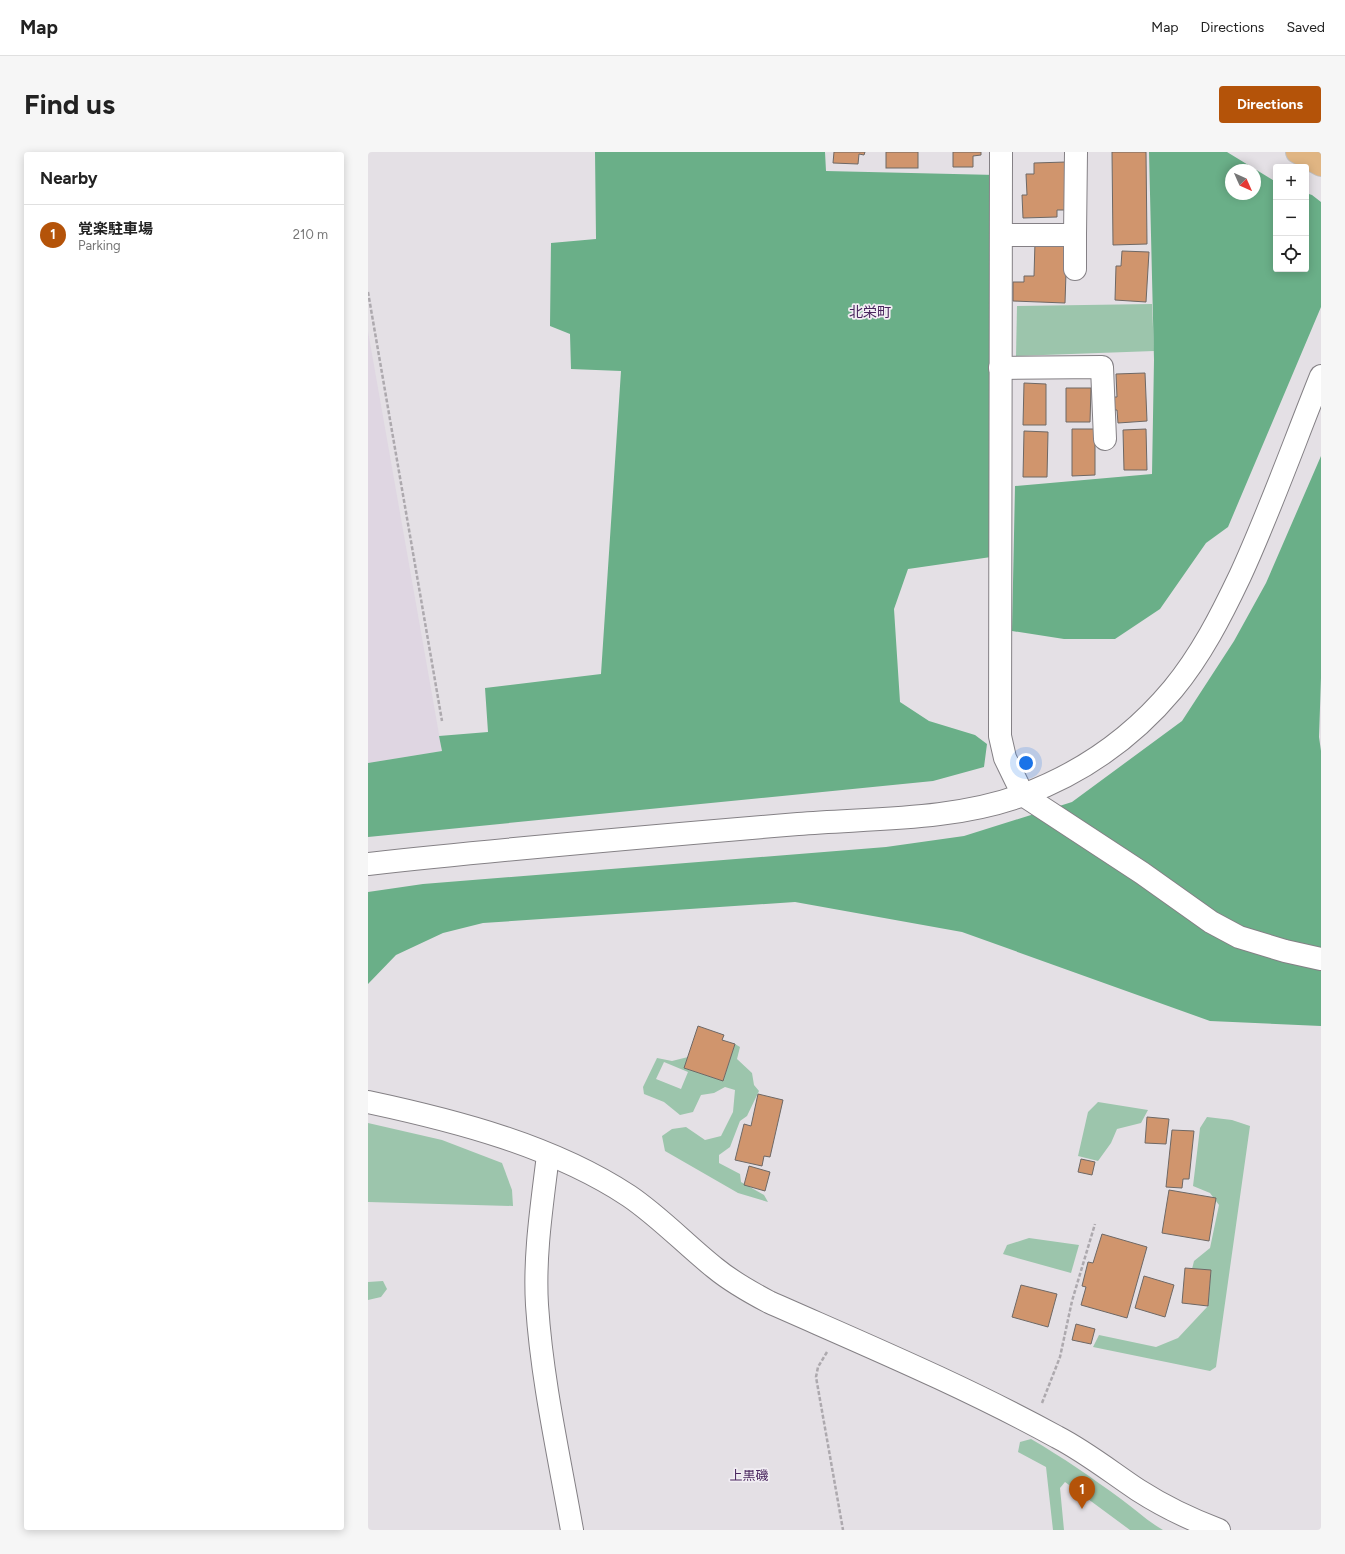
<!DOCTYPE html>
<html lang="en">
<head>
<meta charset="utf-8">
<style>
  :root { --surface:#fff; --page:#f6f6f6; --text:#222; --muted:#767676; --line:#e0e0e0; --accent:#b45309 }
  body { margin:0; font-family:Figtree,"Noto Sans JP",sans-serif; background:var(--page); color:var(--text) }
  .controls { position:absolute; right:12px; top:12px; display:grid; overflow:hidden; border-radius:4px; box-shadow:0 2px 10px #0003 }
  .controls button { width:36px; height:36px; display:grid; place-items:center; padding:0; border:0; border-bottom:1px solid var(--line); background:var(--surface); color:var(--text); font:20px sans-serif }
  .compass { position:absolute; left:857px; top:12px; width:36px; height:36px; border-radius:50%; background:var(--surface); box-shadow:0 2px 10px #0003; rotate:135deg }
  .you { position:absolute; left:658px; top:611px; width:14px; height:14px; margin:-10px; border:3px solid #fff; border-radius:50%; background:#1a73e8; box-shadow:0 0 0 6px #1a73e833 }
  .badge { display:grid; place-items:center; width:26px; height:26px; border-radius:50%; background:var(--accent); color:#fff; font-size:13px; font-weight:700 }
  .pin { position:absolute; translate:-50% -33px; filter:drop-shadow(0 1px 2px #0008) }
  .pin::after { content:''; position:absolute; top:21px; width:14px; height:12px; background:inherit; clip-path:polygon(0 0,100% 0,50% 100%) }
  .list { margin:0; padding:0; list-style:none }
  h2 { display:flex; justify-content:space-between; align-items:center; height:52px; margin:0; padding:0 16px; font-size:17px }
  h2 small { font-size:13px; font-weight:400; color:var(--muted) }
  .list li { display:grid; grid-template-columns:26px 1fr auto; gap:12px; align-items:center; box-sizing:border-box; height:60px; padding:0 16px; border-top:1px solid var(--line) }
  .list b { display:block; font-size:15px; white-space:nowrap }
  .list p { margin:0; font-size:13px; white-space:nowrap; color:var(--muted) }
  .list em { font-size:13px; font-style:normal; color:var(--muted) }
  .icon { flex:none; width:22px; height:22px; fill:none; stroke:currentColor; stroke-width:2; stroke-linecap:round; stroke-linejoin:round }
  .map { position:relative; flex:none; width:953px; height:1378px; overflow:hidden; border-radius:4px }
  header { display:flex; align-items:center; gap:24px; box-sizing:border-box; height:56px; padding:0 20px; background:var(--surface); border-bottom:1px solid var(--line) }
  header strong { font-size:19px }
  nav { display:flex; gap:22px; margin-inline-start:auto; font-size:14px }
  .intro { display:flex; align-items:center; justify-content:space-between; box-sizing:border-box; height:96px; padding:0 24px }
  h1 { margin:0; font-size:28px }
  .button { padding:10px 18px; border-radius:4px; background:var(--accent); color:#fff; font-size:14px; font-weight:700 }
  main { display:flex; gap:24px; padding:0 24px }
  aside { flex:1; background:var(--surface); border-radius:4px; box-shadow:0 2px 10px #0003 }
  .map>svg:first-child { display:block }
  .built { fill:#dfd6e2 }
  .green { fill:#9cc5ac; fill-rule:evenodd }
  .forest { fill:#6aaf88; fill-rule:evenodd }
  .building { fill:#d0956d; stroke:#6e6865 }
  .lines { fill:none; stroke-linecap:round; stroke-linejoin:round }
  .minor-casing { stroke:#848085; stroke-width:24 }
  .major-casing { stroke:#c1c0c1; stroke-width:24 }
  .path { stroke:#ada9ae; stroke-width:2.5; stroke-dasharray:4 2; stroke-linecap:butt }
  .minor { stroke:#fff; stroke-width:22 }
  .major { stroke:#e0b583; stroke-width:22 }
  .labels { text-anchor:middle; stroke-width:3.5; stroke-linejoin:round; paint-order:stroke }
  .neighbourhood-label { font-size:13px; fill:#49265e; stroke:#f1edf3 }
  .quarter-label { font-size:14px; fill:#49265e; stroke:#f1edf3 }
</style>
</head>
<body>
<header>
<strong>Map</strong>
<nav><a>Map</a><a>Directions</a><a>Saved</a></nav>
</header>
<div class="intro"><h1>Find us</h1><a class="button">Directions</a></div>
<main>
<aside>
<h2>Nearby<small></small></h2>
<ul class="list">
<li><span class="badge">1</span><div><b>覚楽駐車場</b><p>Parking</p></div><em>210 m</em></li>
</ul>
</aside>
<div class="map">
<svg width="953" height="1378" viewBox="0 0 953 1378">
  <rect width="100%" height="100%" fill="#e4e0e5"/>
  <polygon class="built" points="0,179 74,599 0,611"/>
  <g class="green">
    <polygon points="784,152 786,199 648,204 649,154"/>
    <path d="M367,892L372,895L369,907L384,921L386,933L391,939L379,964L372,969L362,995L351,1003V1011L372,1022L373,1030L396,1043L400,1050L370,1041L297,999L294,984L304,977L318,975L337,988L353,984L365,960L367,938L357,935L346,941L333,943L325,960L312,963L296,950L276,942L275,935L289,906L304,909L320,905L317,916L355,929ZM296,910L320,920L313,937L288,927Z"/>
    <polygon points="730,950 780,958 773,971 749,977 743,991 730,1009 710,1004 720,960"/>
    <polygon points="839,965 864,968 882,974 848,1215 842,1219 725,1195 731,1183 788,1195 810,1186 840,1154 843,1118 824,1117 826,1109 842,1096 851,1053 842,1041 825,1034 832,976"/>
    <polygon points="0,971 74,988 134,1011 144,1038 145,1054 0,1050"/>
    <polygon points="661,1086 711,1093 703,1121 635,1102 639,1093"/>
    <polygon points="15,1129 19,1137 13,1145 0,1148 0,1130"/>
    <path d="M663,1287C694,1305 723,1325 753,1347C767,1357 779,1369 795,1378H762L697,1330L692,1336L696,1378H685L678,1315L650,1300L652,1290Z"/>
  </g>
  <g class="forest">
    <polygon points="227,0 457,0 458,19 628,23 623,405 540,417 526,457 532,550 561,569 607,583 619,592 616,615 565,629 0,685 0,611 74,599 71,584 120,580 117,536 233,522 253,219 203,217 202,182 182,174 183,91 228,87"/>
    <path d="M781,0H859L908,30V117H938V41L944,43L953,50V155L860,375L838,391L792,457L747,487H696L644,479L647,334L784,322L786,208ZM863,18H887V42H863Z"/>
    <polygon points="953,304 953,526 951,585 953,599 953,874 842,869 594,780 427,750 115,771 75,781 28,803 0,832 0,740 55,732 518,695 596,684 704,650 814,569 866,489 898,431"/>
  </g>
  <g class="building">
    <polygon points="466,0 497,0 496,3 491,2 490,12 465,11"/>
    <rect x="518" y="0" width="32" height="16"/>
    <polygon points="585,0 613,0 613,3 605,4 605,15 585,15"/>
    <polygon points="744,0 778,0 779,92 745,93"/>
    <polygon points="698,10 699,58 689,58 689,65 655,66 654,43 659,43 658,22 666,22 666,11"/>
    <polygon points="667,90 699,91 697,151 645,149 645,130 656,130 656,124 666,124"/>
    <polygon points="754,99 781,100 778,150 747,148 748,114 753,114"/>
    <polygon points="777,221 779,269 750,271 749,258 745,258 744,245 749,245 748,222"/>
    <polygon points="656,231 678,232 678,273 655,273"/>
    <polygon points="698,236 723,236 722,270 698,270"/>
    <polygon points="704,277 727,277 727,323 704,324"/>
    <polygon points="778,277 779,318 756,318 755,278"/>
    <polygon points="656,279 680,280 679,325 655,325"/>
    <polygon points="330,874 356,883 354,888 367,892 355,929 316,916"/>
    <polygon points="390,942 415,948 402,1005 396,1004 394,1014 367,1008 376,972 383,974"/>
    <polygon points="779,965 801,967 798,992 777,991"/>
    <polygon points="804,978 826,979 821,1027 815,1027 814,1036 798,1035"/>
    <polygon points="713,1007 727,1010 724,1023 710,1020"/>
    <polygon points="381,1014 402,1020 397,1039 376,1033"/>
    <polygon points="801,1038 848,1046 841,1089 794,1081"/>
    <polygon points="734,1082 779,1095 759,1166 713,1153 718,1135 714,1134 720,1110 725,1111"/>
    <polygon points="817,1116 843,1118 840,1154 814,1151"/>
    <polygon points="776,1124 806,1133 797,1165 767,1156"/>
    <polygon points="653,1133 689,1142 680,1175 644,1165"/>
    <polygon points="708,1172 727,1177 723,1192 704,1188"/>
  </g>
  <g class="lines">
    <g class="minor-casing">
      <g id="minor">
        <polyline points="633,0 632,584 637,606 655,643 774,721 843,770 871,785 917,799 953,807"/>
        <polyline points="633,83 707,83 708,0"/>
        <polyline points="707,117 707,83"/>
        <polyline points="632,216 734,215 737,287"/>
        <path d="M0,712C143,696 286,684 430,672C504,666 584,669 655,643C714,621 765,585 805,537C833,503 853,464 872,424C902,359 926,291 953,224"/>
        <path d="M0,950C89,969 185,994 261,1044C292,1065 318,1093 347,1116C364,1130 382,1140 401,1150C498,1193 596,1234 689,1285C718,1300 743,1320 770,1338C795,1354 824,1368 851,1378"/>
        <path d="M180,1003C174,1053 166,1103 169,1153C174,1229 191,1304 204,1378"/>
      </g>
    </g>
    <g class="major-casing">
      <polyline id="major" points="929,0 953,13"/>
    </g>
    <g class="path">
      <polyline points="0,140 74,569"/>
      <polyline points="459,1200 450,1215 448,1225 475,1378"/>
      <polyline points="674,1251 692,1205 704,1149 727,1072"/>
    </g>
    <use href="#minor" class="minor"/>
    <use href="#major" class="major"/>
  </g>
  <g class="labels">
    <g class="neighbourhood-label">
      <text x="381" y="1328">上黒磯</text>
    </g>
    <g class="quarter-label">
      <text x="502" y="165">北栄町</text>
    </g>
  </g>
</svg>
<div class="controls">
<button>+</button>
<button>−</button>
<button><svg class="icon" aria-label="locate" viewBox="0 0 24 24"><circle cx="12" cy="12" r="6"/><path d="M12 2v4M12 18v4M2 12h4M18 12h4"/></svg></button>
</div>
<svg class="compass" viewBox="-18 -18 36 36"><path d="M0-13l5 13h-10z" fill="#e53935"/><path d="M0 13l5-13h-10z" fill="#767676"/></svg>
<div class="you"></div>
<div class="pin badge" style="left:714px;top:1357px">1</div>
</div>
</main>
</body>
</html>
